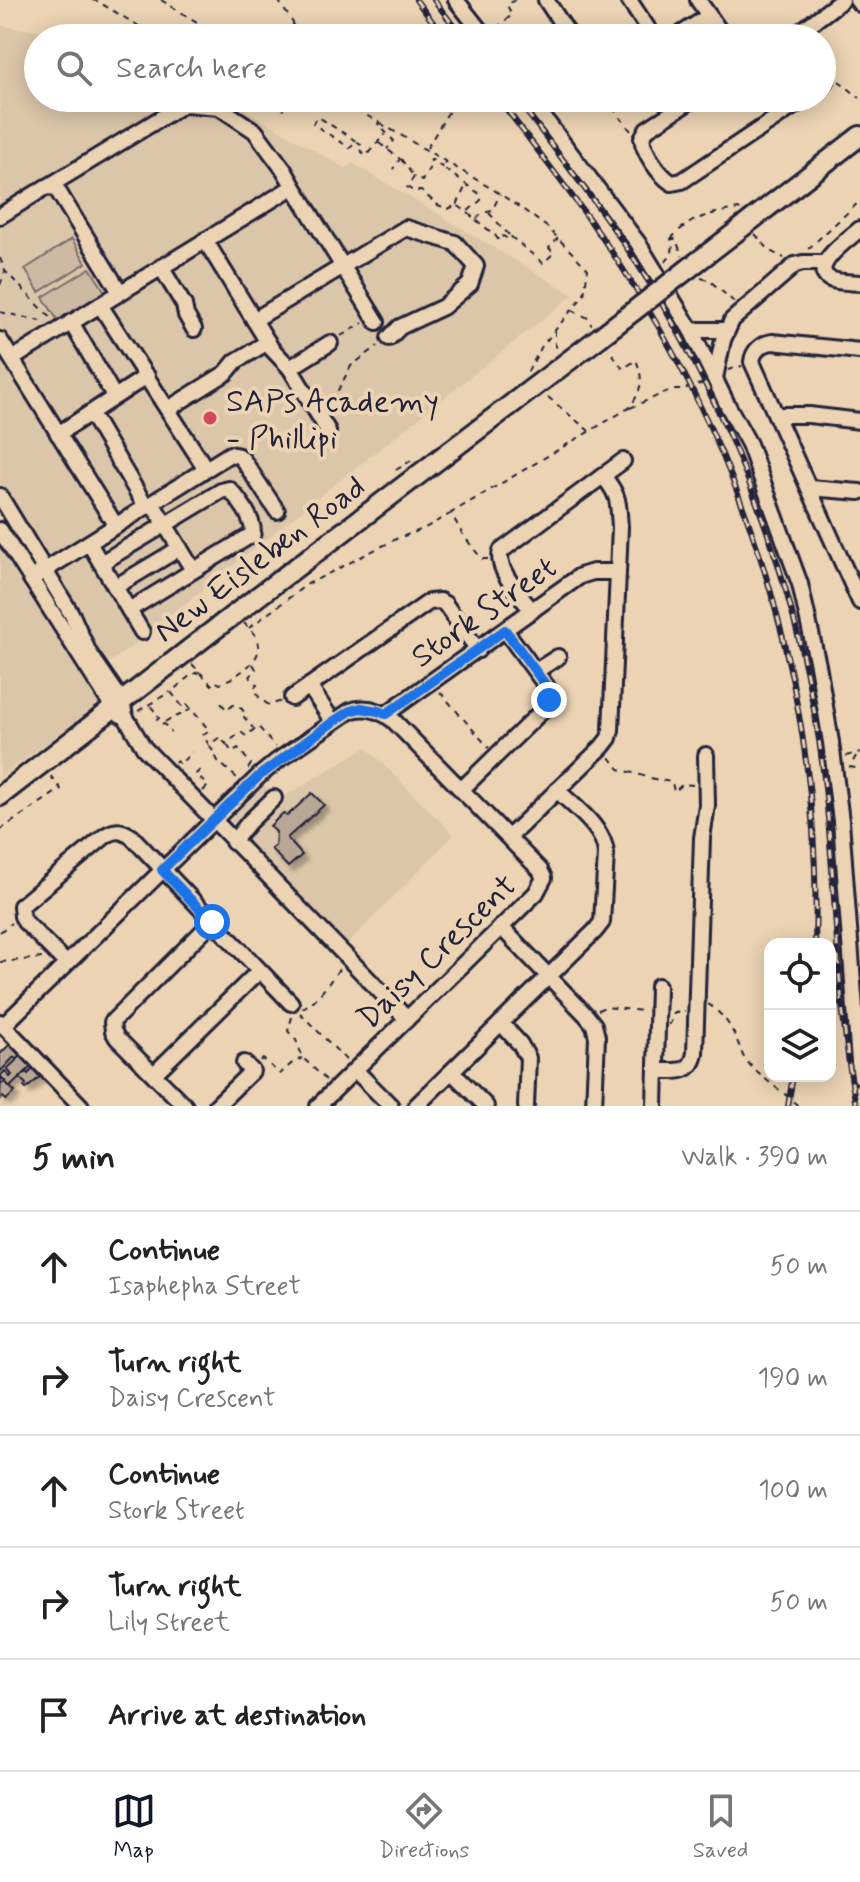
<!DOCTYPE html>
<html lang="en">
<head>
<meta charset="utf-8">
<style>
  :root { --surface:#fff; --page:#f2f2f2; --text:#222; --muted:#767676; --line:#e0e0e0; --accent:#111827 }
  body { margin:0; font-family:Mynerve,sans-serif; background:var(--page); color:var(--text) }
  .controls { position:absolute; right:24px; bottom:24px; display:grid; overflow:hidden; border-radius:16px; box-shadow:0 4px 20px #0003 }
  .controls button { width:72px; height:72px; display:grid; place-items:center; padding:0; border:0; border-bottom:2px solid var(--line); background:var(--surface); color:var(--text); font:40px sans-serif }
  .stop { position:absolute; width:24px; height:24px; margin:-18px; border:6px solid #1a73e8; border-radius:50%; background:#fff }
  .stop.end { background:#1a73e8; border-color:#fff; box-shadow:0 2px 8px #0008 }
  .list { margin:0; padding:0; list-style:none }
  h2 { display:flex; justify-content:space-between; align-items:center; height:104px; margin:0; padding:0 32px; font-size:34px }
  h2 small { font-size:26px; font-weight:400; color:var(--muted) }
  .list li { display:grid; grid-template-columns:52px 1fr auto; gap:24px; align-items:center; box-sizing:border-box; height:112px; padding:0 32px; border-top:2px solid var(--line) }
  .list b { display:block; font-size:30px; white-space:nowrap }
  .list p { margin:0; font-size:26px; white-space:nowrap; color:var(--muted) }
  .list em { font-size:26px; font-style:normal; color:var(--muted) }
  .icon { flex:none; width:44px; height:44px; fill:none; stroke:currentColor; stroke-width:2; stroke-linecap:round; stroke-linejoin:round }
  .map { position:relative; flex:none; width:860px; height:1106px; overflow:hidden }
  .search { position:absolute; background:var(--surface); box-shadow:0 4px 20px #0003; left:24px; right:24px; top:24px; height:88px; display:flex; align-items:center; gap:20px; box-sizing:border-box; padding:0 28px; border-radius:44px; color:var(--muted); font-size:30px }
  .sheet { height:664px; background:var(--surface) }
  nav { display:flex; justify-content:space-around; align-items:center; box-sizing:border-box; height:112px; border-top:2px solid var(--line); background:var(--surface); font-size:22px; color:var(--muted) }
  nav a { display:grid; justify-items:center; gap:4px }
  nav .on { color:var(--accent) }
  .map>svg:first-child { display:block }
  .built { fill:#dcc6aa }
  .green { fill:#cebaa2; stroke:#786e6e; stroke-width:2 }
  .building { fill:#b9a795; stroke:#22223b; stroke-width:2; filter:url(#shadow) }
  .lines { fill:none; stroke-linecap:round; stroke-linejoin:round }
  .minor-casing { stroke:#22223b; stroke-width:20 }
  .major-casing { stroke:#22223b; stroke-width:24 }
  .path { stroke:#22223b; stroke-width:2; stroke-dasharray:6 6; stroke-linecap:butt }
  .minor { stroke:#ebd3b3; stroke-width:14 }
  .major { stroke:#ebd3b3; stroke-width:18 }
  .rail-casing { stroke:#22223b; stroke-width:6 }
  .rail { stroke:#ebd3b3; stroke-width:3; stroke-dasharray:9; stroke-linecap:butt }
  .major-bridge-casing { stroke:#22223b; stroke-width:24; stroke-linecap:butt }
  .major-bridge { stroke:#ebd3b3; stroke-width:18 }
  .route { stroke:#1a73e8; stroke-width:10 }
  .poi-dot { fill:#d1495b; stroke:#ebd3b3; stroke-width:3 }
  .labels { text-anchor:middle; stroke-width:8; stroke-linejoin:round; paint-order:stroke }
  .poi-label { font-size:32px; fill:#22223b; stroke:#ebd3b3; text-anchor:start }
  .street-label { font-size:32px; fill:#22223b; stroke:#ebd3b3 }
</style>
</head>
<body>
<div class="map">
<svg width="860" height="1106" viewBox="0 0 860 1106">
  <defs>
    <filter id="shadow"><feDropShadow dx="5" dy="5" stdDeviation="2" flood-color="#0004"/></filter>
  </defs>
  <rect width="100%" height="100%" fill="#ebd3b3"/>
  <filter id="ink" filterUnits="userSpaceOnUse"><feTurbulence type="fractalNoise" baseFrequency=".0125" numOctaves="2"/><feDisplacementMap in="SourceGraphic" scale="16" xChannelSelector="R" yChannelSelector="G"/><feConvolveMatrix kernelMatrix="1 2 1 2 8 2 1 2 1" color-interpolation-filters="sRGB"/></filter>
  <g filter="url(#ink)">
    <g class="built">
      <polygon points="0,26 107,38 38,38 38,98 226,98 346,169 352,163 573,295 127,650 86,677 0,540"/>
      <polygon points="0,549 99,705 0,777"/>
      <polygon points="366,747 454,835 347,944 225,821 262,785 282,798"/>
    </g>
    <g class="green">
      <polygon points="72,239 86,263 39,292 25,269"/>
      <polygon points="90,268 105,292 58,321 43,297"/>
    </g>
    <g class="building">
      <polygon points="312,793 324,805 287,838 302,855 288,867 271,849 275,846 276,832 270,826 283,813 287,816"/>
      <polygon points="11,1043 23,1053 17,1060 14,1057 0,1072 0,1054"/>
      <polygon points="22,1055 32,1066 10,1087 0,1076 5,1071 10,1077 12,1075 7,1069"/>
      <polygon points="33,1069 40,1077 26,1089 24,1087 26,1084 20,1078 26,1072 28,1074"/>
      <polygon points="1,1077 5,1081 2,1084 5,1082 15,1092 6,1100 3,1097 0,1099"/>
    </g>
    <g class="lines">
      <g class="minor-casing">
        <g id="minor">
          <polyline points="456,0 486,38"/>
          <polyline points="546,0 571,38"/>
          <polyline points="629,0 654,38"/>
          <polyline points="698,0 719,30 728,38"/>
          <polyline points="857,0 860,4"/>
          <polyline points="675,38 709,16"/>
          <polyline points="792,38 842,0"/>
          <polyline points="822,69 825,73 826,81 822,86"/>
          <polyline points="529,98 638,243 691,330 728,406 749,444 800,584 818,665 831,742 841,821 860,1076"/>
          <path d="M695,98L647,129L642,138C644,153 659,175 672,183L682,181L806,98"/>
          <polyline points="49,186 184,104 219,107 255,131 284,170 295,189"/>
          <polyline points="0,216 46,187 56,188 120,292"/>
          <path d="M860,229C850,238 810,265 828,278C836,283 851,282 860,283"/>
          <polyline points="205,240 264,336 271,348 290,368 328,431"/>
          <polyline points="161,267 184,305 186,315 194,329"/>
          <polyline points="100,305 206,469"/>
          <polyline points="254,320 406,228 455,243 476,266 470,284 443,307 400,327 389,338"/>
          <polyline points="71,322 114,396"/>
          <polyline points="691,330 726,330"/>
          <polyline points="0,340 116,526"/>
          <path d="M860,351L772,342C761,344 753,351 752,362L860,602"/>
          <polyline points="12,359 291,188 297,192 377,322"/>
          <polyline points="290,368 330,343"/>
          <polyline points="715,378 723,340 732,320 795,265 803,263 823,263"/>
          <polyline points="168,409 226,373 236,361 268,342"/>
          <polyline points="91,414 146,507"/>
          <polyline points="776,415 809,415 860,421"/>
          <polyline points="58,434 147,376"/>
          <polyline points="809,488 860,492"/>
          <polyline points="0,496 72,615 89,653 122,701 125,716 144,748 407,1019"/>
          <polyline points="152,503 193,570"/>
          <polyline points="0,530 113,708 121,715"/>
          <polyline points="89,543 142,632"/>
          <path d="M101,563L221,491L229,489C239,499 254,519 253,534L129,610"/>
          <polyline points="31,579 230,454 239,456 243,460 277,511"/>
          <polyline points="115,587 180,548"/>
          <path d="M532,611C521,596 495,569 501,551L623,461"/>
          <polyline points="536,671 558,657"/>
          <polyline points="309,686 333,722"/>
          <polyline points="292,698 429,602 440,601 445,604 478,650"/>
          <polyline points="386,714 580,576 593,572 618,572"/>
          <polyline points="462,789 546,707 549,700 547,687 505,630"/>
          <path d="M509,837L602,747L609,738L611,730L620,527C618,503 620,496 603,476"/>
          <polyline points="233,842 249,822 274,798"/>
          <polyline points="501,927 586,1015 594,1025 597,1037 594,1106"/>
          <path d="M66,963L25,922L22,916L21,906L105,836C115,829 122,830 132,837L291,1003"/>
          <polyline points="0,1022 81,1106"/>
          <polyline points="501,1023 520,1044 528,1058 526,1106"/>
          <path d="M3,1026L259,776L277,761L350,711C366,705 380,710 393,720L540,870L544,878L536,893L318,1106"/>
          <polyline points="355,1070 391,1106"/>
          <path d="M656,1071C675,1070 691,1076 695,1053L702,838L707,805L706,755"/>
          <polyline points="452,1072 486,1106"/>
          <polyline points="154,1074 259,971"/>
          <polyline points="185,1106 117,1038 113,1031 112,1022 212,922"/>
          <polyline points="216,1106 252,1071 244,1063"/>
          <path d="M416,1106L595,931L602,922L606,854C605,828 574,807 557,790"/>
          <polyline points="655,1106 658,986"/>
        </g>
      </g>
      <g class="major-casing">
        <g id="major">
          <polyline points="688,269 860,136"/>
          <polyline points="0,796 223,623 600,337"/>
        </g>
      </g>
      <g class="path">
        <polyline points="92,0 97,1 147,31 162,38"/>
        <polyline points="161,0 223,38"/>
        <polyline points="278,0 293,23 293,27 286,38"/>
        <polyline points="496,28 512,15 507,5 515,0"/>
        <polyline points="166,38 170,32 175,35 174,38"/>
        <polyline points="839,81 860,98"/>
        <polyline points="266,98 264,101 284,110"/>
        <polyline points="278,98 283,101 285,98"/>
        <polyline points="336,98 380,123 378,124 394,141 387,149"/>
        <polyline points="605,98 631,131"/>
        <polyline points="380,123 494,190 521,208 547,227 588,269 584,295 542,346 526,375"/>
        <polyline points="356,141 320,118 315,119 313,124 350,148 356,141 361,144 358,148 366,156 385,134"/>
        <polyline points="379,143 400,159 393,169"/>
        <polyline points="427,148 449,111 451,98"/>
        <polyline points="401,159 414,177"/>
        <polyline points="443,168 431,159 430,167 422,181 414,177 407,187 413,191 421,191 438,205 448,209 457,205 467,212 481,200 481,195 443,168 445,162"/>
        <polyline points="457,205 466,185"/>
        <polyline points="468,213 476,220 482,213 492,211 500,194"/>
        <polyline points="489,213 509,235"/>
        <polyline points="476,220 495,235 499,241 503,236 508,239 510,236 543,263 554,253 549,248 558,238"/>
        <polyline points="755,234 770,251 784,258"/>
        <path d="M671,239C689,217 712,213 739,209L741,212"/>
        <polyline points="808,249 860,201"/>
        <polyline points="0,258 5,271 53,320"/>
        <path d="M665,262C673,255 674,249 671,239H676L682,256"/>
        <polyline points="701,278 709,280 734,302"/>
        <polyline points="0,285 5,272"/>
        <polyline points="572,310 590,319 591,325"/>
        <polyline points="0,312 46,322"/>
        <polyline points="555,330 555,344 558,351"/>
        <polyline points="341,336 363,323"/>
        <polyline points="728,370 742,366"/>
        <polyline points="548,397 589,431"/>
        <polyline points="630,408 671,390 684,390 690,386 702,384"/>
        <polyline points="332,414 336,394 351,366 378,346"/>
        <polyline points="396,470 412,460"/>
        <path d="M488,559H482L463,535L451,513L629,408C642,391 644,379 636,360L623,369L609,349"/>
        <polyline points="249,628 306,585 396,539 423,529 450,514"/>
        <path d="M192,664L212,685L215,681L220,684C235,676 267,661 257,638C254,633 248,627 244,623"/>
        <polyline points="253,664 256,669 250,677 257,685 254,688 260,699 269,705 282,701"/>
        <polyline points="200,672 192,674 171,692 182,706 186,703 209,730 203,735 209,745 220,737 226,744 241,732 246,736 258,726 275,747"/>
        <polyline points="440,692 489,748"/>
        <polyline points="221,703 227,710 233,705 242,709 246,715 244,717 253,728"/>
        <polyline points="151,706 159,718 157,720 161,725 164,724 171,732"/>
        <polyline points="138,711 170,692"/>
        <path d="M165,722C173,716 183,716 190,709"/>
        <polyline points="227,745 232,752 238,748 251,764 247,771"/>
        <polyline points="210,746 218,761 238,779"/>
        <polyline points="846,756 860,752"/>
        <polyline points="856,756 850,767 860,769"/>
        <polyline points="610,757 619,769 658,780 672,782 674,792 683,784 693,785"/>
        <polyline points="175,763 176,761 180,764 192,752"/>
        <polyline points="203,791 208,786 196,774 204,766"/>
        <polyline points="0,830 61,789 49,774"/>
        <polyline points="0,932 11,923"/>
        <polyline points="0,962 43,958"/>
        <path d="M708,1004C724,1015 731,1026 738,1043C741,1049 742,1056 746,1060C760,1079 782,1089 798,1106"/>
        <path d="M302,1008C319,1001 329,981 341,967"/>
        <polyline points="598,1010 605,1007 643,1011"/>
        <polyline points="300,1013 346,1060"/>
        <polyline points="292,1017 288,1031 296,1040 303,1058 326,1080"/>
        <polyline points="668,1024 670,1024 674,1013 685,1012"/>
        <polyline points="261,1061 263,1059 280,1074 291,1064 302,1058"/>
      </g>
      <use href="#minor" class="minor"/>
      <use href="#major" class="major"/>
      <g class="rail-casing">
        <g id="rail">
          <polyline points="416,0 445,38"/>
          <polyline points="434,0 463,38"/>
          <path d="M498,98C540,154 585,210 623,269C753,468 823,706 815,944"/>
          <path d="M516,98C562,159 610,219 650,284C735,423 794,578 819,740C837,861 833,985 856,1106"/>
          <polyline points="788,1106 793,1076"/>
        </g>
      </g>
      <use href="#rail" class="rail"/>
      <g class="major-bridge-casing">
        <polyline id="major-bridge" points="600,337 688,269"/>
      </g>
      <use href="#major-bridge" class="major-bridge"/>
    </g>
  </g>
  <g class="lines" filter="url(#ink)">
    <polyline class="route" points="212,922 162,870 259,776 333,722 350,711 361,708 378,711 386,714 505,630 547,687 549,700"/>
  </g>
  <circle class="poi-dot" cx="210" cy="418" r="8"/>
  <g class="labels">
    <g class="poi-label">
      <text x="226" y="411">SAPs Academy<tspan x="226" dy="37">- Phillipi</tspan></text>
    </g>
    <g class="street-label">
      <text transform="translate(259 558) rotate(-37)" y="11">New Eisleben Road</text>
      <text transform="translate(483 611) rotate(-35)" y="11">Stork Street</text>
      <text transform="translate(436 951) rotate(-44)" y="11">Daisy Crescent</text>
    </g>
  </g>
</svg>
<div class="controls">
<button><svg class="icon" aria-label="locate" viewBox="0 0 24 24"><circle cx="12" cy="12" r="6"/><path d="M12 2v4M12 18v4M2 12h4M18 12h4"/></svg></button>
<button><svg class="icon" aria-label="layers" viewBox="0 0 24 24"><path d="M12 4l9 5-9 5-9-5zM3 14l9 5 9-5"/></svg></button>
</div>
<div class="stop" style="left:212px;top:922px"></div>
<div class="stop end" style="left:549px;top:700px"></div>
<div class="search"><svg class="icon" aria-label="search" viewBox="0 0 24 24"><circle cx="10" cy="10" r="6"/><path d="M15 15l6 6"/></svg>Search here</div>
</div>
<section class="sheet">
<h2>5 min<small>Walk · 390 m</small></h2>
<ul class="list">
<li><svg class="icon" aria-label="ahead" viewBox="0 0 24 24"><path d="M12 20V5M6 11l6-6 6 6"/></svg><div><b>Continue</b><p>Isaphepha Street</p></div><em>50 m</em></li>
<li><svg class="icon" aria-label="right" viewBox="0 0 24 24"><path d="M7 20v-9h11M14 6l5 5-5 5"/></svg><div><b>Turn right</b><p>Daisy Crescent</p></div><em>190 m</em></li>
<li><svg class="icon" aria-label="ahead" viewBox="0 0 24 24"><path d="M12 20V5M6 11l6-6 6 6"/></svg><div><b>Continue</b><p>Stork Street</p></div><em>100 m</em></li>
<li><svg class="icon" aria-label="right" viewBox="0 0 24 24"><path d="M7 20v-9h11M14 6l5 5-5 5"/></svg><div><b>Turn right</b><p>Lily Street</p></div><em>50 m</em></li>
<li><svg class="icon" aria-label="arrive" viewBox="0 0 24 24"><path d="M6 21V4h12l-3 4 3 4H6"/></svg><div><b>Arrive at destination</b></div></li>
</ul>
</section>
<nav>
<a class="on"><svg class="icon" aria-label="map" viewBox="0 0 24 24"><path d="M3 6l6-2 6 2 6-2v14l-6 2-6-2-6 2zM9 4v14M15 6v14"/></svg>Map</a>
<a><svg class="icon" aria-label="directions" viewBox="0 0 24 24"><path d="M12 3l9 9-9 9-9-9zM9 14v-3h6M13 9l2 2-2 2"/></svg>Directions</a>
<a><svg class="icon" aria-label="saved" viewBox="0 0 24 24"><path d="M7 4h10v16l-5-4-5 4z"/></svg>Saved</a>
</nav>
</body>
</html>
